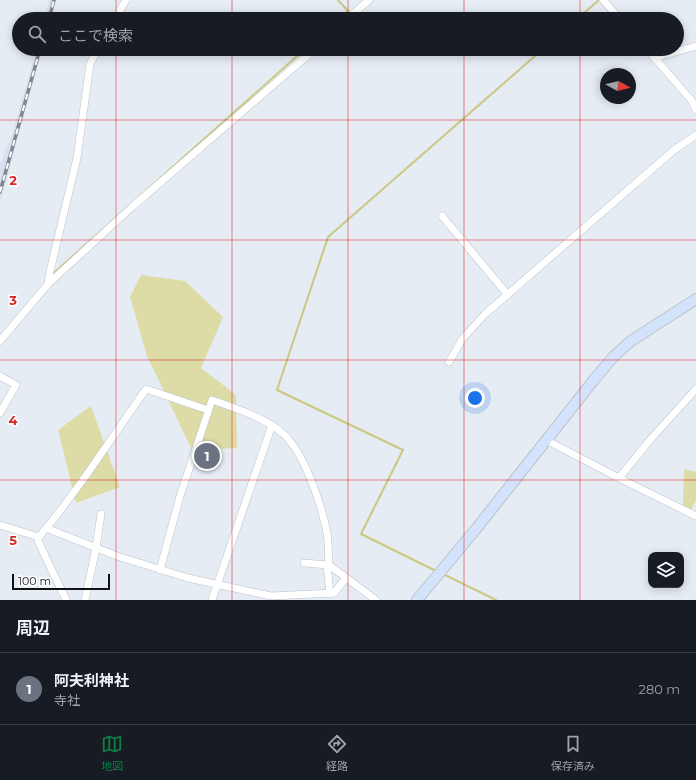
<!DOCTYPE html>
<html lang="ja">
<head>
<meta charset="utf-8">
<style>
  :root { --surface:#171b24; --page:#20242c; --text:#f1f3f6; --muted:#9ea1a6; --line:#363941; --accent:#0b8043 }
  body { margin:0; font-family:Montserrat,"Noto Sans JP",sans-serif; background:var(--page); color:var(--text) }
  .controls { position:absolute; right:12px; bottom:12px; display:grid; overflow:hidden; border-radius:8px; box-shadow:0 2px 10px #0003 }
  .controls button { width:36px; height:36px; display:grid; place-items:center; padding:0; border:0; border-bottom:1px solid var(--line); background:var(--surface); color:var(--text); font:20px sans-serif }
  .compass { position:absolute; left:600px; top:68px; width:36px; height:36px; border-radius:50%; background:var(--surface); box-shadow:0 2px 10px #0003; rotate:98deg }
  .scale { position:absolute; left:12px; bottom:10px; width:98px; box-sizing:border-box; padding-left:4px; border:2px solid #101215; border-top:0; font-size:11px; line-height:14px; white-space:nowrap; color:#101215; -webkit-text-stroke:3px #fff; paint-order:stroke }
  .you { position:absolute; left:475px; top:398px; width:14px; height:14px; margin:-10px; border:3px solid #fff; border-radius:50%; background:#1a73e8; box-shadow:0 0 0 6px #1a73e833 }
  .badge { display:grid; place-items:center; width:26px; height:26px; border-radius:50%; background:var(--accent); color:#fff; font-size:13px; font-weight:700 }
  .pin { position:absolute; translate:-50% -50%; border:2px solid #fff; box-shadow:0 1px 4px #0006 }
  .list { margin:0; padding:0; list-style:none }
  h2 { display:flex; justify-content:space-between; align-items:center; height:52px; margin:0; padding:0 16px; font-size:17px }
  h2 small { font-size:13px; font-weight:400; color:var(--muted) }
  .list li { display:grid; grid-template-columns:26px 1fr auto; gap:12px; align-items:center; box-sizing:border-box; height:72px; padding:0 16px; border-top:1px solid var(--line) }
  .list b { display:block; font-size:15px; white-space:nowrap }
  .list p { margin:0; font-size:13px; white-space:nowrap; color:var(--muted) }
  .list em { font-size:13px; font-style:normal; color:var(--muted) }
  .icon { flex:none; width:22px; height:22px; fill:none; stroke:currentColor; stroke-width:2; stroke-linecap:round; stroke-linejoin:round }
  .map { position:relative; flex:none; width:696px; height:600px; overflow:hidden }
  .search { position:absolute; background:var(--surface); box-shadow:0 2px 10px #0003; left:12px; right:12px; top:12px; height:44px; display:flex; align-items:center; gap:10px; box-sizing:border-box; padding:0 14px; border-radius:22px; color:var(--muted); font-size:15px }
  .sheet { height:124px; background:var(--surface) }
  nav { display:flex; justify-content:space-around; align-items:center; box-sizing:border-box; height:56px; border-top:1px solid var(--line); background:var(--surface); font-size:11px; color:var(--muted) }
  nav a { display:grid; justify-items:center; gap:2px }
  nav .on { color:var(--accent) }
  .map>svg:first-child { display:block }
  .built { fill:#d7e1f0 }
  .green { fill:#dddca6 }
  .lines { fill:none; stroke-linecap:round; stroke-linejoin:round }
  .stream { stroke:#cbc882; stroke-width:2 }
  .street-casing { stroke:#bdc2cb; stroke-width:8 }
  .secondary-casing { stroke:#bdc2cb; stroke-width:12 }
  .street { stroke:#fff; stroke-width:7 }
  .secondary { stroke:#d3e3fb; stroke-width:10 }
  .rail-casing { stroke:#83878c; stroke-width:3.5 }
  .rail { stroke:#fff; stroke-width:2; stroke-dasharray:6; stroke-linecap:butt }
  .grid { fill:none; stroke:#d62828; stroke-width:1; stroke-opacity:0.55 }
  .grid-label { font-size:13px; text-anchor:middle; font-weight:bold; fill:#d62828; stroke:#fff; stroke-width:3; stroke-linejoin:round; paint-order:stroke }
</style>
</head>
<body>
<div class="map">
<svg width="696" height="600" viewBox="0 0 696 600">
  <rect width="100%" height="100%" fill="#e6ecf4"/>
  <g class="built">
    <polygon points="49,0 56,0 51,19 44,19"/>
    <polygon points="37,49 42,49 0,203 0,165 11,137"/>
  </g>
  <g class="green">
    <polygon points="141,275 185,281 223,317 201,368 236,395 237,448 192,450 147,356 130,297"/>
    <polygon points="91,406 120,487 76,503 58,430"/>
    <polygon points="684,469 696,472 696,500 690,512 683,507"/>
  </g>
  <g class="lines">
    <g class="stream">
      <polyline points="338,0 348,11 338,19"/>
      <polyline points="577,19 599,0"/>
      <polyline points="55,272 305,49"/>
      <polyline points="438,572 361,534 403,450 277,390 328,237 543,49"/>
      <polyline points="443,574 496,600"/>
    </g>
    <g class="street-casing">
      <g id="street">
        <polyline points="603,0 620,19"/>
        <polyline points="115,19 126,0"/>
        <polyline points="347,19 369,0"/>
        <polyline points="647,49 692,101 696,110"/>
        <polyline points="654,58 696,46"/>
        <polyline points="442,216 508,295"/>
        <polyline points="48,284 50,271 77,158 90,64 98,49"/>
        <polyline points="0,341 48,284 132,207 315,49"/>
        <polyline points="449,362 463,338 485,314 674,150 696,135"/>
        <polyline points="0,376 16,385 0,413"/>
        <polyline points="546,440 619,478 696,516"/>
        <polyline points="619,478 650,440 696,389"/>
        <polyline points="0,525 39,537"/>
        <polyline points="46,528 117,556 188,578 271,596 334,593 346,578"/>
        <polyline points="304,563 329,565"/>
        <polyline points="327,565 330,594"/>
        <path d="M160,570L180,496L212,400C235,408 263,417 281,432C303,449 320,501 326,528C329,540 328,553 329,565L376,600"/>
        <polyline points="66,600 38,541 39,537 60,511 85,477 146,389 208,410"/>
        <polyline points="85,600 96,548 101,514"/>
        <polyline points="212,600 272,425"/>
      </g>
    </g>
    <g class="secondary-casing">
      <polyline id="secondary" points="417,600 476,529 593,381 614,356 631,341 696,299"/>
    </g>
    <use href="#street" class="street"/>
    <use href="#secondary" class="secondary"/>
    <g class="rail-casing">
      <g id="rail">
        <polyline points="49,19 54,0"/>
        <polyline points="0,192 40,49"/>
      </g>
    </g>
    <use href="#rail" class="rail"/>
  </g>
  <path class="grid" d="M116,0V19M232,0V19M348,0V19M464,0V19M580,0V19M116,49V600M232,49V600M348,49V600M464,49V600M580,49V600M0,120H696M0,240H696M0,360H696M0,480H696"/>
  <g class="grid-label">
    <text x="13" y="185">2</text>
    <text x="13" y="305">3</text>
    <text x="13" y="425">4</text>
    <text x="13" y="545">5</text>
  </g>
</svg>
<div class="controls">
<button><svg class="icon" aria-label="layers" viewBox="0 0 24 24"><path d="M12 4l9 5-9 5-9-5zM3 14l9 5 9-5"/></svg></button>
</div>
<svg class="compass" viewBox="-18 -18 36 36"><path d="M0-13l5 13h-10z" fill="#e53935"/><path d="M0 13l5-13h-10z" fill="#9ea1a6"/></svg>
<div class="scale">100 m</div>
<div class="you"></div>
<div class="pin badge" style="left:207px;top:456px;background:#6b7280">1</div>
<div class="search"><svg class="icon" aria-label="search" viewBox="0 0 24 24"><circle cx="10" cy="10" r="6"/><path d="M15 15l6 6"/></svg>ここで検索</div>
</div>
<section class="sheet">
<h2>周辺<small></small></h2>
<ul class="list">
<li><span class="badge" style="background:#6b7280">1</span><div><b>阿夫利神社</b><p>寺社</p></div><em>280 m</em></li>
</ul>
</section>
<nav>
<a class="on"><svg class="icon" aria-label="map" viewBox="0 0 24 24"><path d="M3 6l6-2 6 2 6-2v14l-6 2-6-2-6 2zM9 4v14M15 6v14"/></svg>地図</a>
<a><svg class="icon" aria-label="directions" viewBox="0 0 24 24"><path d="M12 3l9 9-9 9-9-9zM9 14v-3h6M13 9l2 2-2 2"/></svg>経路</a>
<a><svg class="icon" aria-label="saved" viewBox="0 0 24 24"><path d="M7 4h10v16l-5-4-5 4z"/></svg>保存済み</a>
</nav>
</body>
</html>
